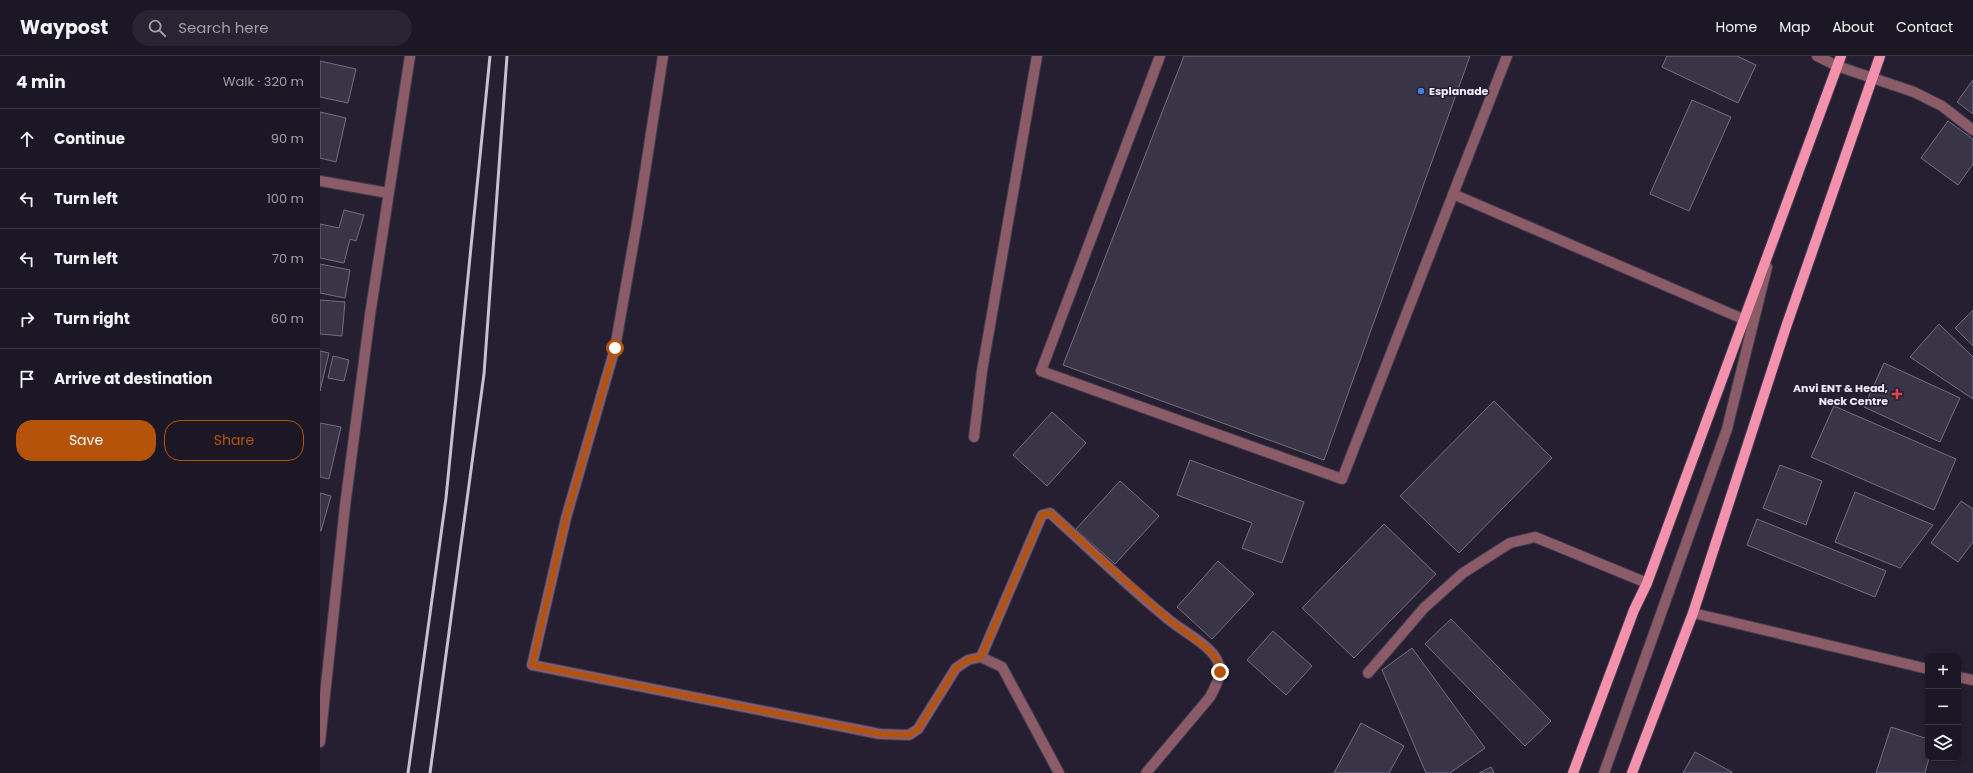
<!DOCTYPE html>
<html lang="en">
<head>
<meta charset="utf-8">
<style>
  :root { --surface:#1c1725; --page:#292432; --text:#f1f3f6; --muted:#a09fa7; --line:#3a3642; --accent:#b45309 }
  body { margin:0; font-family:Poppins,sans-serif; background:var(--page); color:var(--text) }
  .controls { position:absolute; right:12px; bottom:12px; display:grid; overflow:hidden; border-radius:8px; box-shadow:0 2px 6px #0003 }
  .controls button { width:36px; height:36px; display:grid; place-items:center; padding:0; border:0; border-bottom:1px solid var(--line); background:var(--surface); color:var(--text); font:20px sans-serif }
  .stop { position:absolute; width:12px; height:12px; margin:-9px; border:3px solid #b45309; border-radius:50%; background:#fff }
  .stop.end { background:#b45309; border-color:#fff; box-shadow:0 1px 4px #0008 }
  .list { margin:0; padding:0; list-style:none }
  h2 { display:flex; justify-content:space-between; align-items:center; height:52px; margin:0; padding:0 16px; font-size:17px }
  h2 small { font-size:13px; font-weight:400; color:var(--muted) }
  .list li { display:grid; grid-template-columns:26px 1fr auto; gap:12px; align-items:center; box-sizing:border-box; height:60px; padding:0 16px; border-top:1px solid var(--line) }
  .list b { display:block; font-size:15px; white-space:nowrap }
  .list em { font-size:13px; font-style:normal; color:var(--muted) }
  .actions { display:flex; gap:8px; padding:12px 16px }
  .actions a { flex:1; padding:9px 0; border:1px solid var(--accent); border-radius:16px; text-align:center; font-size:14px; color:var(--accent) }
  .actions .main { background:var(--accent); color:#fff }
  .icon { flex:none; width:22px; height:22px; fill:none; stroke:currentColor; stroke-width:2; stroke-linecap:round; stroke-linejoin:round }
  .map { position:relative; flex:none; width:1653px; height:717px; overflow:hidden }
  header { display:flex; align-items:center; gap:24px; box-sizing:border-box; height:56px; padding:0 20px; background:var(--surface); border-bottom:1px solid var(--line) }
  header strong { font-size:19px }
  nav { display:flex; gap:22px; margin-inline-start:auto; font-size:14px }
  .search { width:280px; height:36px; background:var(--page); display:flex; align-items:center; gap:10px; box-sizing:border-box; padding:0 14px; border-radius:22px; color:var(--muted); font-size:15px }
  main { display:flex }
  aside { flex:1; background:var(--surface) }
  .map>svg:first-child { display:block }
  .building { fill:#393446; stroke:#746e83 }
  .lines { fill:none; stroke-linecap:round; stroke-linejoin:round }
  .minor-casing { stroke:#413c4d; stroke-width:12 }
  .major-casing { stroke:#413c4d; stroke-width:12 }
  .minor { stroke:#8b5b68; stroke-width:10 }
  .major { stroke:#f492ae; stroke-width:10 }
  .rail { stroke:#c6c1cf; stroke-width:3 }
  .route { stroke:#b45309; stroke-width:5 }
  .shop-dot { fill:#3f7fe0; stroke:#251f31; stroke-width:1.5 }
  .health-dot { fill:#e0444e; stroke:#251f31; stroke-width:1.5 }
  .labels { text-anchor:middle; stroke-width:3; stroke-linejoin:round; paint-order:stroke }
  .poi-label { font-size:11px; font-weight:bold; fill:#f0ecf9; stroke:#251f31; text-anchor:start }
</style>
</head>
<body>
<header>
<strong>Waypost</strong>
<div class="search"><svg class="icon" aria-label="search" viewBox="0 0 24 24"><circle cx="10" cy="10" r="6"/><path d="M15 15l6 6"/></svg>Search here</div>
<nav><a>Home</a><a>Map</a><a>About</a><a>Contact</a></nav>
</header>
<main>
<aside>
<h2>4 min<small>Walk · 320 m</small></h2>
<ul class="list">
<li><svg class="icon" aria-label="ahead" viewBox="0 0 24 24"><path d="M12 20V5M6 11l6-6 6 6"/></svg><div><b>Continue</b></div><em>90 m</em></li>
<li><svg class="icon" aria-label="left" viewBox="0 0 24 24"><path d="M17 20v-9H6M10 6l-5 5 5 5"/></svg><div><b>Turn left</b></div><em>100 m</em></li>
<li><svg class="icon" aria-label="left" viewBox="0 0 24 24"><path d="M17 20v-9H6M10 6l-5 5 5 5"/></svg><div><b>Turn left</b></div><em>70 m</em></li>
<li><svg class="icon" aria-label="right" viewBox="0 0 24 24"><path d="M7 20v-9h11M14 6l5 5-5 5"/></svg><div><b>Turn right</b></div><em>60 m</em></li>
<li><svg class="icon" aria-label="arrive" viewBox="0 0 24 24"><path d="M6 21V4h12l-3 4 3 4H6"/></svg><div><b>Arrive at destination</b></div></li>
</ul>
<div class="actions"><a class="main">Save</a><a>Share</a></div>
</aside>
<div class="map">
<svg width="1653" height="717" viewBox="0 0 1653 717">
  <rect width="100%" height="100%" fill="#251f31"/>
  <g class="building">
    <polygon points="864,0 1150,0 1004,404 743,309"/>
    <polygon points="1347,0 1417,0 1436,9 1418,47 1342,11"/>
    <polygon points="0,5 36,13 28,47 0,41"/>
    <polygon points="1653,24 1653,58 1637,46"/>
    <polygon points="1372,44 1411,61 1369,155 1330,138"/>
    <polygon points="0,56 26,62 16,106 0,102"/>
    <polygon points="1628,65 1653,83 1653,108 1638,129 1601,102"/>
    <polygon points="24,154 44,159 36,185 30,183 24,207 0,202 0,168 19,172"/>
    <polygon points="0,208 30,214 25,242 0,237"/>
    <polygon points="0,244 25,246 22,280 0,278"/>
    <polygon points="1653,254 1653,290 1635,272"/>
    <polygon points="1619,268 1653,301 1653,343 1590,301"/>
    <polygon points="0,295 9,297 0,335"/>
    <polygon points="13,300 29,304 24,325 8,322"/>
    <polygon points="1564,307 1640,342 1620,386 1544,351"/>
    <polygon points="1174,345 1232,402 1139,497 1080,440"/>
    <polygon points="1514,350 1636,403 1614,454 1491,401"/>
    <polygon points="732,356 766,387 727,430 693,399"/>
    <polygon points="0,367 21,371 9,423 0,421"/>
    <polygon points="870,404 984,446 962,507 922,492 932,467 857,439"/>
    <polygon points="1460,409 1502,425 1486,469 1443,452"/>
    <polygon points="800,425 839,460 795,508 756,473"/>
    <polygon points="1535,436 1613,469 1580,512 1515,486"/>
    <polygon points="0,437 11,440 1,475 0,475"/>
    <polygon points="1641,445 1653,453 1653,486 1638,506 1611,487"/>
    <polygon points="1437,463 1566,515 1555,541 1427,489"/>
    <polygon points="1064,468 1116,518 1034,602 982,552"/>
    <polygon points="898,505 934,538 892,583 857,551"/>
    <polygon points="1131,563 1231,665 1205,690 1105,588"/>
    <polygon points="953,575 992,610 966,639 927,604"/>
    <polygon points="1092,592 1165,692 1130,717 1106,717 1062,614"/>
    <polygon points="1041,667 1084,690 1069,717 1014,717"/>
    <polygon points="1571,671 1608,683 1609,702 1605,717 1556,717"/>
    <polygon points="1375,696 1412,716 1412,717 1363,717"/>
    <polygon points="1171,711 1174,717 1159,717"/>
  </g>
  <g class="lines">
    <g class="minor-casing">
      <g id="minor">
        <polyline points="343,0 318,161 295,292 246,462 212,609 560,678 589,679 598,673 636,612 648,604 661,601 682,611 739,717"/>
        <polyline points="840,0 721,315 1022,423 1187,0"/>
        <polyline points="1497,0 1517,10 1594,36 1622,50 1653,74"/>
        <polyline points="0,125 68,137"/>
        <polyline points="1133,138 1423,263"/>
        <polyline points="654,381 662,315 717,0"/>
        <polyline points="1373,557 1608,613"/>
        <path d="M661,601L722,459L730,457C769,492 807,530 848,563C862,575 889,588 897,604C904,617 896,629 890,641L826,717"/>
        <polyline points="1048,617 1104,552 1143,517 1190,487 1215,481 1327,527"/>
        <polyline points="1638,621 1653,624"/>
        <polyline points="0,686 25,450 50,259 90,0"/>
        <polyline points="1284,717 1407,373 1447,211"/>
      </g>
    </g>
    <g class="major-casing">
      <g id="major">
        <polyline points="1253,717 1314,554 1327,527 1521,0"/>
        <polyline points="1312,717 1373,557 1466,271 1560,0"/>
      </g>
    </g>
    <use href="#minor" class="minor"/>
    <use href="#major" class="major"/>
    <g class="rail">
      <polyline points="88,717 126,442 170,0"/>
      <polyline points="110,717 164,318 187,0"/>
    </g>
  </g>
  <g class="lines">
    <polyline class="route" points="295,292 246,462 212,609 560,678 589,679 598,673 636,612 648,604 661,601 722,459 730,457 848,563 888,593 897,604 900,616"/>
  </g>
  <circle class="shop-dot" cx="1101" cy="35" r="4"/>
  <path class="health-dot" d="M1575 332h4v4h4v4h-4v4h-4v-4h-4v-4h4z"/>
  <g class="labels">
    <g class="poi-label">
      <text x="1109" y="39">Esplanade</text>
      <text x="1568" y="336" text-anchor="end">Anvi ENT &amp; Head,<tspan x="1568" dy="13">Neck Centre</tspan></text>
    </g>
  </g>
</svg>
<div class="controls">
<button>+</button>
<button>−</button>
<button><svg class="icon" aria-label="layers" viewBox="0 0 24 24"><path d="M12 4l9 5-9 5-9-5zM3 14l9 5 9-5"/></svg></button>
</div>
<div class="stop" style="left:295px;top:292px"></div>
<div class="stop end" style="left:900px;top:616px"></div>
</div>
</main>
</body>
</html>
